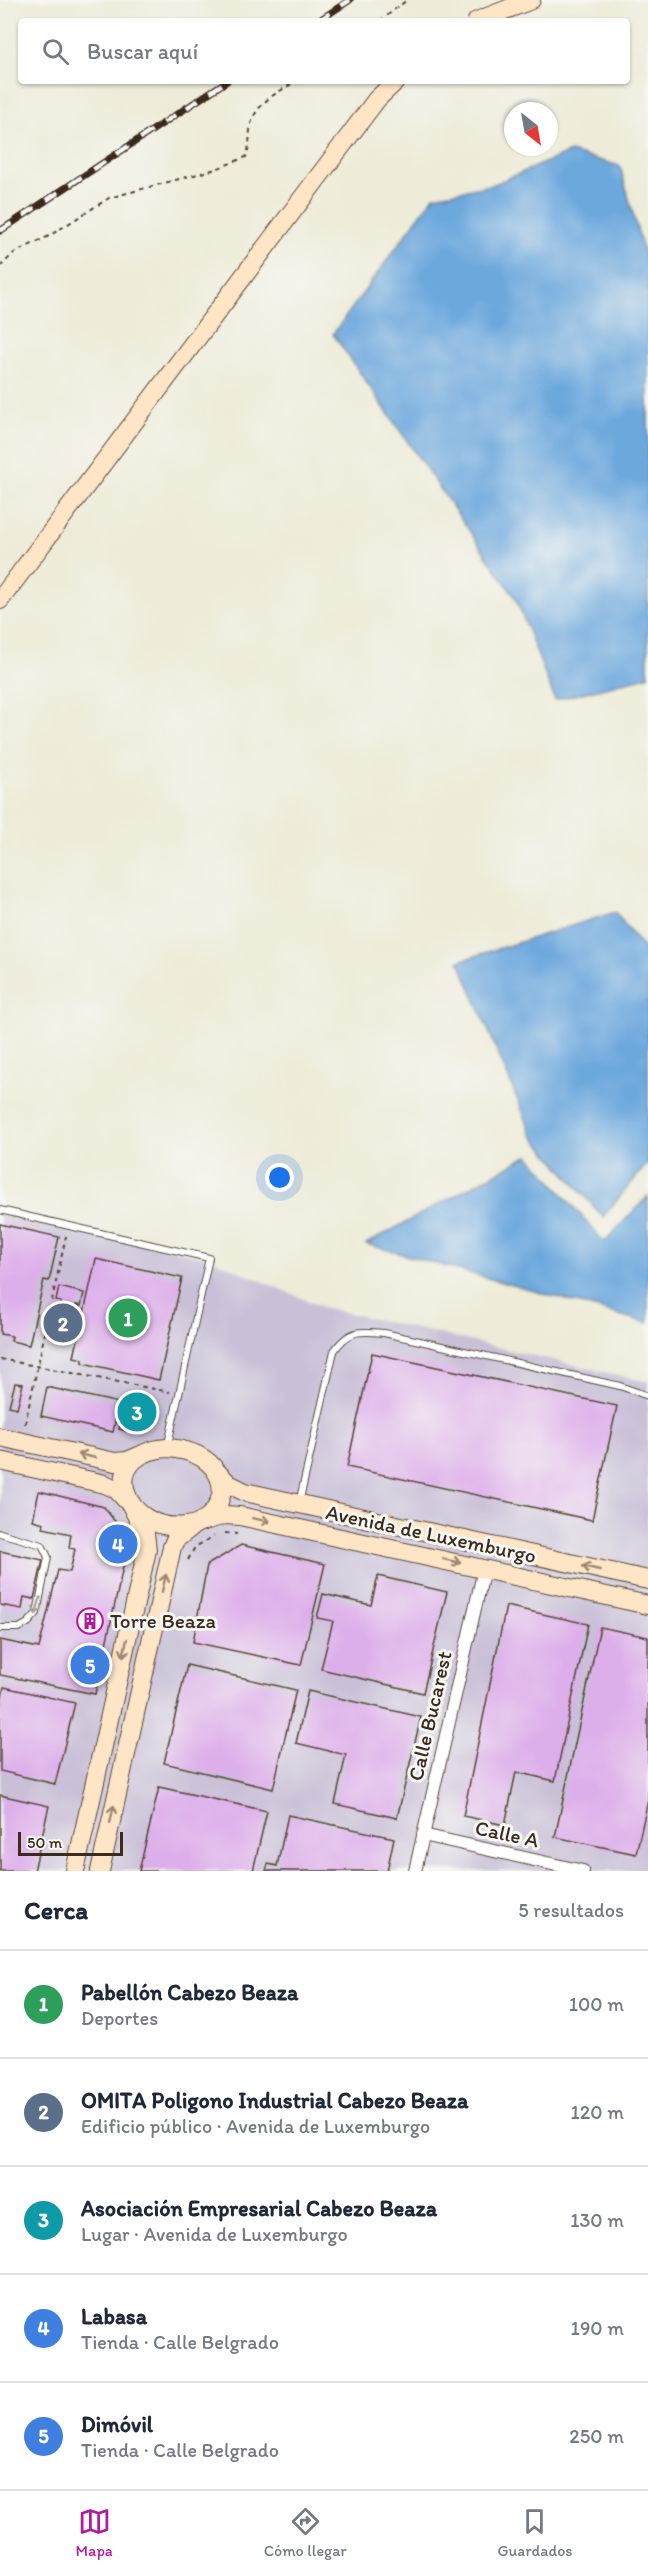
<!DOCTYPE html>
<html lang="es">
<head>
<meta charset="utf-8">
<style>
  :root { --surface:#fff; --page:#f2f2f3; --text:#1f2937; --muted:#747a83; --line:#e0e1e3; --accent:#b5179e }
  body { margin:0; font-family:Itim,sans-serif; background:var(--page); color:var(--text) }
  .compass { position:absolute; left:504px; top:102px; width:54px; height:54px; border-radius:50%; background:var(--surface); box-shadow:0 2px 4px #0004; rotate:149deg }
  .scale { position:absolute; left:18px; bottom:15px; width:105px; box-sizing:border-box; padding-left:6px; border:3px solid #3b2a1e; border-top:0; font-size:16px; line-height:21px; white-space:nowrap; color:#3b2a1e; -webkit-text-stroke:4px #f6f6f2; paint-order:stroke }
  .you { position:absolute; left:280px; top:1178px; width:21px; height:21px; margin:-15px; border:4px solid #fff; border-radius:50%; background:#1a73e8; box-shadow:0 0 0 9px #1a73e833 }
  .badge { display:grid; place-items:center; width:39px; height:39px; border-radius:50%; background:var(--accent); color:#fff; font-size:20px; font-weight:700 }
  .pin { position:absolute; translate:-50% -50%; border:3px solid #fff; box-shadow:0 2px 6px #0006 }
  .list { margin:0; padding:0; list-style:none }
  h2 { display:flex; justify-content:space-between; align-items:center; height:78px; margin:0; padding:0 24px; font-size:26px }
  h2 small { font-size:20px; font-weight:400; color:var(--muted) }
  .list li { display:grid; grid-template-columns:39px 1fr auto; gap:18px; align-items:center; box-sizing:border-box; height:108px; padding:0 24px; border-top:2px solid var(--line) }
  .list b { display:block; font-size:22px; white-space:nowrap }
  .list p { margin:0; font-size:20px; white-space:nowrap; color:var(--muted) }
  .list em { font-size:20px; font-style:normal; color:var(--muted) }
  .icon { flex:none; width:33px; height:33px; fill:none; stroke:currentColor; stroke-width:2; stroke-linecap:round; stroke-linejoin:round }
  .map { position:relative; flex:none; width:648px; height:1871px; overflow:hidden }
  .search { position:absolute; background:var(--surface); box-shadow:0 2px 4px #0004; left:18px; right:18px; top:18px; height:66px; display:flex; align-items:center; gap:15px; box-sizing:border-box; padding:0 21px; border-radius:6px; color:var(--muted); font-size:22px }
  .sheet { height:618px; background:var(--surface) }
  nav { display:flex; justify-content:space-around; align-items:center; box-sizing:border-box; height:84px; border-top:2px solid var(--line); background:var(--surface); font-size:16px; color:var(--muted) }
  nav a { display:grid; justify-items:center; gap:3px }
  nav .on { color:var(--accent) }
  .map>svg:first-child { display:block }
  .industrial { fill:#c9bfd7 }
  .water { fill:#6da8dd; stroke:#54697e; stroke-width:1.5 }
  .building { fill:#ddafea }
  .lines { fill:none; stroke-linecap:round; stroke-linejoin:round }
  .lane-casing { stroke:#56473a; stroke-width:8 }
  .street-casing { stroke:#56473a; stroke-width:14 }
  .secondary-casing { stroke:#56473a; stroke-width:20 }
  .path { stroke:#56473a; stroke-width:2; stroke-dasharray:4.5 4.5; stroke-linecap:butt }
  .lane { stroke:#fff; stroke-width:6 }
  .street { stroke:#fff; stroke-width:12 }
  .secondary { stroke:#fde5c5; stroke-width:18 }
  .rail-casing { stroke:#3b2a1e; stroke-width:7 }
  .rail { stroke:#f6f6f2; stroke-width:4.5; stroke-dasharray:14; stroke-linecap:butt }
  .oneway { stroke:#9c8872 }
  .oneway2 { stroke:#a79f9a }
  .labels { text-anchor:middle; stroke-width:6; stroke-linejoin:round; paint-order:stroke }
  .street-label { font-size:21px; fill:#3b2a1e; stroke:#f6f6f2 }
  .poi-label { font-size:21px; fill:#3b2a1e; stroke:#f6f6f2; text-anchor:start }
</style>
</head>
<body>
<div class="map">
<svg width="648" height="1871" viewBox="0 0 648 1871">
  <rect width="100%" height="100%" fill="#f6f6f2"/>
  <filter id="ink" filterUnits="userSpaceOnUse"><feTurbulence type="fractalNoise" baseFrequency=".0167" numOctaves="2"/><feDisplacementMap in="SourceGraphic" scale="12" xChannelSelector="R" yChannelSelector="G"/><feConvolveMatrix kernelMatrix="1 2 1 2 8 2 1 2 1" color-interpolation-filters="sRGB"/></filter>
  <filter id="wash" filterUnits="userSpaceOnUse"><feTurbulence type="fractalNoise" baseFrequency=".008" numOctaves="4" result="noise"/><feDisplacementMap in="SourceGraphic" scale="24" xChannelSelector="R" yChannelSelector="G"/><feGaussianBlur stdDeviation="1.35" result="paint"/><feColorMatrix in="noise" values="0 0 0 0 0 0 0 0 0 0 0 0 0 0 0 0 0 1.4 0 .05"/><feComposite in="paint" operator="in"/></filter>
  <g filter="url(#wash)">
    <rect width="100%" height="100%" fill="#eeebd8"/>
    <polygon class="industrial" points="0,1210 209,1258 322,1307 648,1382 648,1871 0,1871"/>
    <g class="water">
      <polygon points="570,152 620,166 648,268 648,676 555,700 515,597 333,334 434,196 492,185"/>
      <polygon points="615,912 648,954 648,1163 603,1217 533,1136 459,961"/>
      <polygon points="529,1155 604,1242 648,1196 648,1323 366,1244"/>
    </g>
    <g id="blocks">
      <g class="building">
        <polygon points="0,1224 59,1237 49,1281 44,1280 29,1345 11,1341 12,1336 0,1334"/>
        <polygon points="96,1259 182,1278 159,1380 83,1363 83,1359 74,1357"/>
        <polygon points="59,1287 84,1293 81,1306 76,1305 74,1313 79,1314 75,1331 51,1325 54,1309 59,1310 61,1302 56,1301"/>
        <polygon points="372,1353 617,1406 592,1520 347,1467"/>
        <polygon points="15,1383 23,1384 17,1408 9,1406"/>
        <polygon points="47,1387 119,1403 113,1432 41,1416"/>
        <polygon points="126,1396 154,1402 150,1422 126,1431 119,1429"/>
        <polygon points="39,1491 104,1507 129,1540 95,1694 0,1675 0,1640 39,1648 58,1570 70,1572 75,1549 69,1548 71,1534 43,1528 44,1523 33,1520"/>
        <polygon points="241,1545 325,1564 301,1665 193,1642 207,1565"/>
        <polygon points="0,1551 43,1560 34,1599 24,1597 22,1609 0,1605"/>
        <polygon points="378,1576 447,1592 423,1693 321,1669 333,1621 317,1618 323,1594 371,1605"/>
        <polygon points="506,1606 588,1624 555,1781 516,1772 505,1825 463,1816"/>
        <polygon points="600,1627 648,1637 648,1800 636,1854 555,1837"/>
        <polygon points="187,1665 296,1690 273,1789 164,1763"/>
        <polygon points="4,1687 75,1703 55,1784 0,1771 0,1706"/>
        <polygon points="308,1691 421,1717 397,1818 335,1804 346,1755 296,1743"/>
        <polygon points="159,1787 267,1811 253,1871 139,1871"/>
        <polygon points="0,1795 49,1806 34,1871 0,1871"/>
        <polygon points="288,1815 394,1838 387,1871 266,1871 268,1864 277,1866"/>
      </g>
    </g>
  </g>
  <g filter="url(#ink)">
    <use href="#blocks" fill-opacity="0" stroke="#56473a" stroke-width="1.5"/>
    <g class="lines">
      <g class="lane-casing">
        <g id="lane">
          <polyline points="0,1210 209,1258 168,1444"/>
          <path d="M299,1503L334,1351C349,1329 360,1331 384,1333L620,1386L648,1396"/>
          <polyline points="0,1533 42,1545 48,1557 37,1613 28,1623 19,1628 0,1628"/>
        </g>
      </g>
      <g class="street-casing">
        <g id="street">
          <polyline points="423,1835 583,1871"/>
          <polyline points="415,1871 484,1569"/>
        </g>
      </g>
      <g class="secondary-casing">
        <g id="secondary">
          <polyline points="477,21 531,0"/>
          <polyline points="0,600 377,99 396,81"/>
          <polyline points="0,1437 115,1462 127,1461 139,1456"/>
          <path d="M167,1448C182,1449 198,1453 209,1463C235,1487 217,1523 186,1526C123,1534 95,1454 167,1448Z"/>
          <polyline points="0,1461 105,1484 116,1489 127,1501"/>
          <polyline points="216,1471 229,1484 245,1492 648,1580"/>
          <polyline points="204,1521 225,1515 240,1516 648,1605"/>
          <polyline points="75,1871 147,1550 145,1533 132,1507"/>
          <polyline points="100,1871 172,1547 175,1540 194,1525"/>
        </g>
      </g>
      <g class="path">
        <polyline points="380,21 407,0"/>
        <path d="M0,267L14,253L49,236L109,198L216,169L246,157C250,147 249,140 250,130C253,104 276,93 297,81"/>
        <polyline points="0,1359 170,1392"/>
        <polyline points="25,1424 66,1236"/>
        <polyline points="225,1533 237,1534"/>
        <polyline points="188,1560 195,1547 214,1536"/>
      </g>
      <use href="#lane" class="lane"/>
      <use href="#street" class="street"/>
      <use href="#secondary" class="secondary"/>
      <g class="rail-casing">
        <g id="rail">
          <polyline points="318,21 350,0"/>
          <polyline points="0,231 227,81"/>
        </g>
      </g>
      <use href="#rail" class="rail"/>
    </g>
    <defs><path id="oneway-shaft" d="M-6 0H5M1.5-3L5.5 0L1.5 3" fill="none" stroke-width="1.6" stroke-linecap="round" stroke-linejoin="round" transform="scale(1.5)"/></defs>
    <g class="oneway">
      <use href="#oneway-shaft" transform="translate(87 1456) rotate(-167)"/>
      <use href="#oneway-shaft" transform="translate(261 1520) rotate(12)"/>
      <use href="#oneway-shaft" transform="translate(452 1561) rotate(13)"/>
      <use href="#oneway-shaft" transform="translate(591 1568) rotate(-167)"/>
      <use href="#oneway-shaft" transform="translate(164 1583) rotate(-77)"/>
      <use href="#oneway-shaft" transform="translate(125 1648) rotate(103)"/>
      <use href="#oneway-shaft" transform="translate(112 1814) rotate(-78)"/>
    </g>
    <use class="oneway2" href="#oneway-shaft" transform="translate(38 1606) rotate(106)"/>
  </g>
  <defs>
    <g id="building-ring" transform="scale(1.35)"><circle r="9.5" fill="#f6f6f2" stroke="#b5179e" stroke-width="1.5"/><path d="M-4-6H4V6H1V3H-1V6H-4ZM-2.5-4.3h1.7v1.8h-1.7ZM.8-4.3h1.7v1.8H.8ZM-2.5-1h1.7V.8h-1.7ZM.8-1h1.7V.8H.8Z" fill="#b5179e"/></g>
  </defs>
  <g fill-rule="evenodd">
    <use href="#building-ring" x="90" y="1621"/>
  </g>
  <g class="labels">
    <g class="street-label">
      <text transform="translate(431 1534) rotate(12)" y="7">Avenida de Luxemburgo</text>
      <text transform="translate(430 1716) rotate(-77)" y="7">Calle Bucarest</text>
      <text transform="translate(507 1834) rotate(12)" y="7">Calle A</text>
    </g>
    <g class="poi-label">
      <text x="110" y="1628">Torre Beaza</text>
    </g>
  </g>
</svg>
<svg class="compass" viewBox="-18 -18 36 36"><path d="M0-13l5 13h-10z" fill="#e53935"/><path d="M0 13l5-13h-10z" fill="#747a83"/></svg>
<div class="scale">50 m</div>
<div class="you"></div>
<div class="pin badge" style="left:128px;top:1318px;background:#2e9e5b">1</div>
<div class="pin badge" style="left:63px;top:1323px;background:#5c6f8a">2</div>
<div class="pin badge" style="left:137px;top:1412px;background:#0f9aa8">3</div>
<div class="pin badge" style="left:118px;top:1544px;background:#3f7fe0">4</div>
<div class="pin badge" style="left:90px;top:1665px;background:#3f7fe0">5</div>
<div class="search"><svg class="icon" aria-label="search" viewBox="0 0 24 24"><circle cx="10" cy="10" r="6"/><path d="M15 15l6 6"/></svg>Buscar aquí</div>
</div>
<section class="sheet">
<h2>Cerca<small>5 resultados</small></h2>
<ul class="list">
<li><span class="badge" style="background:#2e9e5b">1</span><div><b>Pabellón Cabezo Beaza</b><p>Deportes</p></div><em>100 m</em></li>
<li><span class="badge" style="background:#5c6f8a">2</span><div><b>OMITA Poligono Industrial Cabezo Beaza</b><p>Edificio público · Avenida de Luxemburgo</p></div><em>120 m</em></li>
<li><span class="badge" style="background:#0f9aa8">3</span><div><b>Asociación Empresarial Cabezo Beaza</b><p>Lugar · Avenida de Luxemburgo</p></div><em>130 m</em></li>
<li><span class="badge" style="background:#3f7fe0">4</span><div><b>Labasa</b><p>Tienda · Calle Belgrado</p></div><em>190 m</em></li>
<li><span class="badge" style="background:#3f7fe0">5</span><div><b>Dimóvil</b><p>Tienda · Calle Belgrado</p></div><em>250 m</em></li>
</ul>
</section>
<nav>
<a class="on"><svg class="icon" aria-label="map" viewBox="0 0 24 24"><path d="M3 6l6-2 6 2 6-2v14l-6 2-6-2-6 2zM9 4v14M15 6v14"/></svg>Mapa</a>
<a><svg class="icon" aria-label="directions" viewBox="0 0 24 24"><path d="M12 3l9 9-9 9-9-9zM9 14v-3h6M13 9l2 2-2 2"/></svg>Cómo llegar</a>
<a><svg class="icon" aria-label="saved" viewBox="0 0 24 24"><path d="M7 4h10v16l-5-4-5 4z"/></svg>Guardados</a>
</nav>
</body>
</html>
